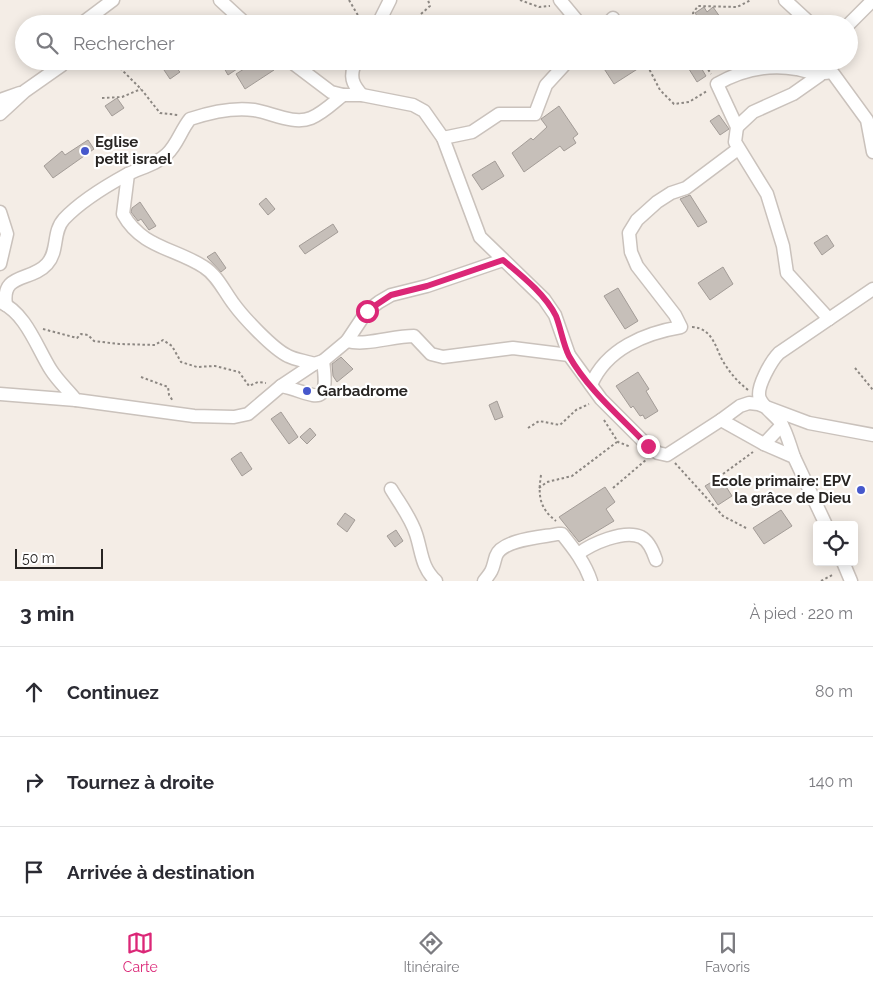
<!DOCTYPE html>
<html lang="fr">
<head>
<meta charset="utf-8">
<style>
  :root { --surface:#fff; --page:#f2f2f3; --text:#2b2b33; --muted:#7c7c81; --line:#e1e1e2; --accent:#db2777 }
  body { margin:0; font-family:Raleway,sans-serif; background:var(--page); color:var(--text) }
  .controls { position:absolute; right:15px; bottom:15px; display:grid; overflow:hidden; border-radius:5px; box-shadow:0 2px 12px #0003 }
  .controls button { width:45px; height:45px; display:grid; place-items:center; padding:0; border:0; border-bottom:1px solid var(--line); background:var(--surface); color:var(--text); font:25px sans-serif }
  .scale { position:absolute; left:15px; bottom:12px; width:88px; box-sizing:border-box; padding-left:5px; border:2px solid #282523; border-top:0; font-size:14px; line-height:18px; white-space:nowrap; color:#282523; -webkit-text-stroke:4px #fff; paint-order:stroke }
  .stop { position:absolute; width:15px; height:15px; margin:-11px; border:4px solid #db2777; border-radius:50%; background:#fff }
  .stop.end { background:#db2777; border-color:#fff; box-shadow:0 1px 5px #0008 }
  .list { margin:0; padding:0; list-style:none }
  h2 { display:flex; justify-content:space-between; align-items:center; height:65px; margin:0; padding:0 20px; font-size:21px }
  h2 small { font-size:16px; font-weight:400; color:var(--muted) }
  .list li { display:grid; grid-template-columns:32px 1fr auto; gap:15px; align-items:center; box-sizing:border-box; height:90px; padding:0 20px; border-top:1px solid var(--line) }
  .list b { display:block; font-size:19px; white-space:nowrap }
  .list em { font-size:16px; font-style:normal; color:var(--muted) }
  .icon { flex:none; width:28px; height:28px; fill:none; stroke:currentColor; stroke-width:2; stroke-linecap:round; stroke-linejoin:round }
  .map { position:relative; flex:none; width:873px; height:581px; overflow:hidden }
  .search { position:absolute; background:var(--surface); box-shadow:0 2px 12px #0003; left:15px; right:15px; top:15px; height:55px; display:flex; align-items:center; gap:12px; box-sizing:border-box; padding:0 18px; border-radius:28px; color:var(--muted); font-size:19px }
  .sheet { height:335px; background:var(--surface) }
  nav { display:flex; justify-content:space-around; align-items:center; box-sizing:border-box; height:70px; border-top:1px solid var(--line); background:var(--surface); font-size:14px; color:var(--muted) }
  nav a { display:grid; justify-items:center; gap:2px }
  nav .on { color:var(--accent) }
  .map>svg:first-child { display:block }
  .building { fill:#c6bfb9; stroke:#a39c97 }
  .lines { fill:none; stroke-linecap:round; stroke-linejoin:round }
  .street-casing { stroke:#cac2bc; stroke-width:15 }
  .path { stroke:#8c8782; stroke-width:2; stroke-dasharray:2.5 2.5; stroke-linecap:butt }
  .street { stroke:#fff; stroke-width:12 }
  .route { stroke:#db2777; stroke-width:6 }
  .poi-dot { fill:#4658cc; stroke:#fff; stroke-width:2 }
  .labels { text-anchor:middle; stroke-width:4.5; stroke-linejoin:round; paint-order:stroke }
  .poi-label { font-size:15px; font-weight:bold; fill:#282523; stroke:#fff; text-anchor:start }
</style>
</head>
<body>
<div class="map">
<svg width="873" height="581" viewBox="0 0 873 581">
  <rect width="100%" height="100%" fill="#f4ede6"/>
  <g class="building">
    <polygon points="704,7 707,12 713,7 725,24 703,24 695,13"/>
    <polygon points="158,61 170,61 180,72 170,79"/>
    <polygon points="220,61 232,61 237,69 228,75"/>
    <polygon points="262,61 268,61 274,70 245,89 236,74 255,62 257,65"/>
    <polygon points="599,61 650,61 614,84"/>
    <polygon points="684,61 697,61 706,76 697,82"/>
    <polygon points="117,98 124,108 112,116 105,106"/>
    <polygon points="559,106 578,134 573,138 576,143 564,151 560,146 524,172 512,153 531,138 533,140 547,127 541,119"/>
    <polygon points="719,115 729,129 720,135 710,121"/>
    <polygon points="88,140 94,149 53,178 44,166 62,151 65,155"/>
    <polygon points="495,161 504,176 482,190 472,175"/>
    <polygon points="690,195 707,222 698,227 680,199"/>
    <polygon points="266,198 275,209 268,215 259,204"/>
    <polygon points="140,202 156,226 149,230 141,219 138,221 131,212 132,208"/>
    <polygon points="333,224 338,232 305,254 299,246"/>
    <polygon points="827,235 834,246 822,255 814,243"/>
    <polygon points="215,252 226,268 221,272 207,257"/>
    <polygon points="723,267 733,284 710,300 698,283"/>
    <polygon points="618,288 638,321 625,329 604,296"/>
    <polygon points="341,357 353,369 337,382 333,376 332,364"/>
    <polygon points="638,372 649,389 646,391 658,411 645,419 643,415 640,416 633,406 631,408 616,386"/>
    <polygon points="497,401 503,417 495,420 489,405"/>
    <polygon points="281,412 298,437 289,444 271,419"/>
    <polygon points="310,428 316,435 307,444 300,437"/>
    <polygon points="241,452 252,469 242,476 231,459"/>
    <polygon points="720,477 732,496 718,505 705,486"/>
    <polygon points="605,487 615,502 606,509 614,521 579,542 559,517"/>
    <polygon points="781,510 792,526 764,544 753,528"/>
    <polygon points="345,513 355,520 347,532 337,524"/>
    <polygon points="396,530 403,541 395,547 387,536"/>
  </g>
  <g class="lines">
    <g class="street-casing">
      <g id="street">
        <polyline points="220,0 246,24"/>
        <polyline points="560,0 580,24"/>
        <polyline points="785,0 811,24"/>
        <polyline points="81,24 113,0"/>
        <polyline points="378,24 390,0"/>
        <polyline points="607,24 613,18"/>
        <polyline points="849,24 873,0"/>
        <polyline points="290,61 331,92 343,95 362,95 413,105 424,111 443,138 480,237 544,299 555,315 569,355 601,399 648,446 658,453 667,455 721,420 764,444 794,457 826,525"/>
        <path d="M356,61C349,76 352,84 362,95"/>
        <polyline points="0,100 20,93"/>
        <polyline points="0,114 25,91 62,65 63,61"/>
        <polyline points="737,127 753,112 793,94 820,75"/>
        <polyline points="443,138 472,132 499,114 535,114 546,85 568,61"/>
        <path d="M128,174L123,214C142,248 175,248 204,267C217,275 224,291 233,303C243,317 273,349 288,356C296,360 306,361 314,364"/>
        <polyline points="0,212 7,234 0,264"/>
        <path d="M0,302C26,313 37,348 51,370C58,381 68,390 76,400L194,416L234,417L248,414L281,386L314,364L323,361L347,341L367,311L379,302L391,295L427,286L503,260"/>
        <path d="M6,305C1,272 31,282 47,264C59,251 52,232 64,219C80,202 106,186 126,175C139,168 156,165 167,154C177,145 181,130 190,119C211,112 232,107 254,110C272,113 294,125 311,118C323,113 333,103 343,95"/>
        <path d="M829,319L787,273L783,246L767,194L735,142L737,127L717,84C743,69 768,64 797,69C810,72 819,75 832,72L867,120L873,152"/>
        <path d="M347,341C367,346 392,336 414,336L431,354L443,357L513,348L569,355"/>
        <path d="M591,385C606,349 645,333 681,327L675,315L637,266L631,252L629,233L637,220L657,202L671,193L686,188L738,149"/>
        <path d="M281,386C314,393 330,412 323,361"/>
        <polyline points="0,394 76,400"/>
        <polyline points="721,420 740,406 749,403 758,404 809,423 873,435"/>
        <polyline points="764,444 782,425"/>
        <path d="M794,457C790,446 787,433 781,423C775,415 764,408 760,399C755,388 772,360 779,353L873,289"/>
        <path d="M391,489C400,504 411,518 416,534C422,552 421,567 436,581"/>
        <path d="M578,554C591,544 624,529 641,537C649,541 653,551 656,560"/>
        <polyline points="843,562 851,581"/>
        <path d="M484,581C494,569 492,569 496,556C502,539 544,537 558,534H562C574,549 585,563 591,581"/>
      </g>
    </g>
    <g class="path">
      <polyline points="349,0 363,24"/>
      <polyline points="520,0 539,7 550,6"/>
      <polyline points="421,14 430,6 428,0"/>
      <polyline points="694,24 693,13 698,6 737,7 751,0"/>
      <polyline points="113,61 141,89 160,113 178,115"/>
      <polyline points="645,61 660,90 674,104 689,102 707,91"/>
      <polyline points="703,61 711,74"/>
      <polyline points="102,98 122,97 141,89"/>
      <path d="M692,327C714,328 716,351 724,363C731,374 738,382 748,390"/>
      <polyline points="43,329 77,338 81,334 88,335 94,341 119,344 155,345 163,340 172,346 181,362 197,367 215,366 239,372 249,386 258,382 266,383"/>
      <polyline points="855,368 873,390"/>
      <polyline points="141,377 168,387 169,395 173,401"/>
      <polyline points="604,420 618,442 631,447"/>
      <polyline points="528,428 539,421 560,425 576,410 589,404"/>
      <polyline points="675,463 723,516 748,529"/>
      <polyline points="723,474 753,452"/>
      <path d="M541,475C538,495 539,508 556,521"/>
      <polyline points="539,488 547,482 572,476 617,442"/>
      <polyline points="613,488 647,459"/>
      <polyline points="821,581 834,574"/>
    </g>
    <use href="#street" class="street"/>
  </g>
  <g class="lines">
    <path class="route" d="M367,311L391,295L427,286L503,260C522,276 545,294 556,316C561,329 563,344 569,356C589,391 621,417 648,446"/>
  </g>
  <g class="poi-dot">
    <circle cx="85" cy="151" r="5"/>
    <circle cx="307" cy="391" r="5"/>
    <circle cx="861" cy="490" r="5"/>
  </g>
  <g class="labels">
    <g class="poi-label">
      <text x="95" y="147">Eglise<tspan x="95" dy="17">petit israel</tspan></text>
      <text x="317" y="396">Garbadrome</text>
      <text x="851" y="486" text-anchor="end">Ecole primaire: EPV<tspan x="851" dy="17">la grâce de Dieu</tspan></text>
    </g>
  </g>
</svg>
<div class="controls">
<button><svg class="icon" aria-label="locate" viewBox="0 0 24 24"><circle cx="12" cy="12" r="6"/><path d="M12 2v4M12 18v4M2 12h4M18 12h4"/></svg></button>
</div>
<div class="scale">50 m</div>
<div class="stop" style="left:367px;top:311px"></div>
<div class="stop end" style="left:648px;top:446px"></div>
<div class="search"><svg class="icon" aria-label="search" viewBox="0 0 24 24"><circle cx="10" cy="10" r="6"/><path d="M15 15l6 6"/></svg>Rechercher</div>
</div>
<section class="sheet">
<h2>3 min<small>À pied · 220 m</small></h2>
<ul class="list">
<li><svg class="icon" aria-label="ahead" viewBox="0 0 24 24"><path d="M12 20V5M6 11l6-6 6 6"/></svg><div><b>Continuez</b></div><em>80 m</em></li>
<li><svg class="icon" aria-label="right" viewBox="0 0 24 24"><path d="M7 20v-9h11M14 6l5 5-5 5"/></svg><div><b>Tournez à droite</b></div><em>140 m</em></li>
<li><svg class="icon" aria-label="arrive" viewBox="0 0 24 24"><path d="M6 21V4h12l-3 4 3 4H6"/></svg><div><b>Arrivée à destination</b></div></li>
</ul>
</section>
<nav>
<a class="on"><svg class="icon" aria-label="map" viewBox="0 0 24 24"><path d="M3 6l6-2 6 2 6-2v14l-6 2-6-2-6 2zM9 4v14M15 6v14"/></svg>Carte</a>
<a><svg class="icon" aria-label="directions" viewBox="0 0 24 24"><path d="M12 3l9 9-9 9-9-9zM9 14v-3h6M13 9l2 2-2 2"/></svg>Itinéraire</a>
<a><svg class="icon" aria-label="saved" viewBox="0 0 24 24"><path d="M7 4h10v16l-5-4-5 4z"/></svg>Favoris</a>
</nav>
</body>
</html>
